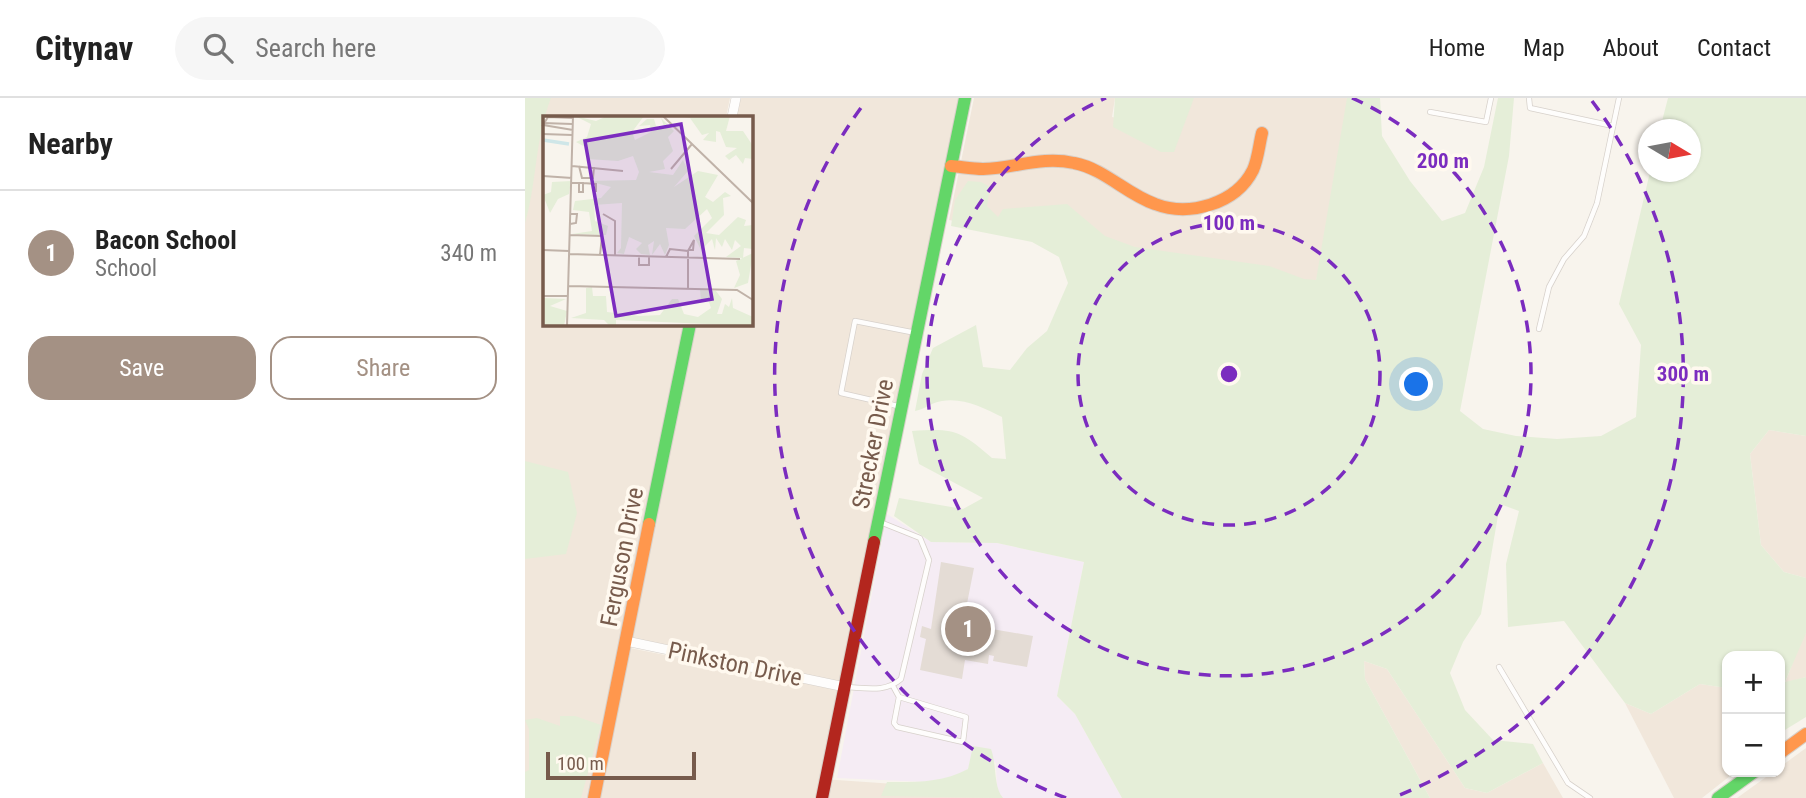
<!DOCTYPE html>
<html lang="en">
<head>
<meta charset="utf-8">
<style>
  :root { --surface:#fff; --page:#f6f6f6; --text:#222; --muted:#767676; --line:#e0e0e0; --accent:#a49184 }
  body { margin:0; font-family:"Roboto Condensed",sans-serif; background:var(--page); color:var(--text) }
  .controls { position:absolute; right:21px; bottom:21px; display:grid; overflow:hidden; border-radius:14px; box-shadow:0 2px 5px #0004 }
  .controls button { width:63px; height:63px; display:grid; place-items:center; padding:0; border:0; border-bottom:2px solid var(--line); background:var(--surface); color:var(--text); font:35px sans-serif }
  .compass { position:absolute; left:1113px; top:21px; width:63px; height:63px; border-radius:50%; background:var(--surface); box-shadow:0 2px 5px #0004; rotate:100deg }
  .scale { position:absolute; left:21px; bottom:18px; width:150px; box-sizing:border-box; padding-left:7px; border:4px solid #775b4c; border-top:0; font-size:19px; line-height:24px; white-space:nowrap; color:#775b4c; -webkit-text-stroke:5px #fff9ef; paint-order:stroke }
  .you { position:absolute; left:892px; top:287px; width:24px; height:24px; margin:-18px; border:5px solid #fff; border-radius:50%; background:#1a73e8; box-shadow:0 0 0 10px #1a73e833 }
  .badge { display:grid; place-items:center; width:46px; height:46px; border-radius:50%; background:var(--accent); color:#fff; font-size:23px; font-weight:700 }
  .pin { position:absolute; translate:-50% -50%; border:4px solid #fff; box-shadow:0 2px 7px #0006 }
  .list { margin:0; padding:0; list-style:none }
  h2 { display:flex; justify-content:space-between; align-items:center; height:91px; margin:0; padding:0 28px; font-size:30px }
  h2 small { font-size:23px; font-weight:400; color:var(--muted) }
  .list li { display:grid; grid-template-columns:46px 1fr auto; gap:21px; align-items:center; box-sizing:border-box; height:126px; padding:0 28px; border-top:2px solid var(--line) }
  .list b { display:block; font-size:26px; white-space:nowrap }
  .list p { margin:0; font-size:23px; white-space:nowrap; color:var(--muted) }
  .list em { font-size:23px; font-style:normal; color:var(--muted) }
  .actions { display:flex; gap:14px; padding:21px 28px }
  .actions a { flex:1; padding:16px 0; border:2px solid var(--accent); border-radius:21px; text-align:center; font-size:24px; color:var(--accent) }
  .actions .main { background:var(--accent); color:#fff }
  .icon { flex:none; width:38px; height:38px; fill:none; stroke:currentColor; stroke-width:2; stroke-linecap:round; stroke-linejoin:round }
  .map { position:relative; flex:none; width:1281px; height:700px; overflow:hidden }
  header { display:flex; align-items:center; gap:42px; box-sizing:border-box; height:98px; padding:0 35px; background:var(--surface); border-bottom:2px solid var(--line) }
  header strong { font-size:33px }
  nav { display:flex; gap:38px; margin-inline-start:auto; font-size:24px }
  .search { width:490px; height:63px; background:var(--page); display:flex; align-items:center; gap:18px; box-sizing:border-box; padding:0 24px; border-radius:38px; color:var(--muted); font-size:26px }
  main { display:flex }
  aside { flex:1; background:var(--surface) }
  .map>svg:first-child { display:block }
  .residential { fill:#f1e7db }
  .education { fill:#f5ecf4 }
  .green { fill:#e5eed8 }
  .building { fill:#e4dcd5 }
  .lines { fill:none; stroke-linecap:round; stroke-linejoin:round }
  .lane-casing { stroke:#d7d1cb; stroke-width:6 }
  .street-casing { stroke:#d7d1cb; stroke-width:10 }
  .fast-casing { stroke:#d8d0c9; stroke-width:14 }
  .slow-casing { stroke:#d8d0c9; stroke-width:14 }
  .jam-casing { stroke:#d8d0c9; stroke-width:14 }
  .lane { stroke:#fefdfc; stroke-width:4.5 }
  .street { stroke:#fefdfc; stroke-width:9 }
  .fast { stroke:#63d668; stroke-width:12 }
  .slow { stroke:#ff974d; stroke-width:12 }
  .jam { stroke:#b3261e; stroke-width:12 }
  .ring { fill:none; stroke:#7b2cbf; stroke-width:3.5; stroke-dasharray:12 9 }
  .labels { text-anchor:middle; stroke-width:7; stroke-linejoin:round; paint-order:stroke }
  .street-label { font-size:24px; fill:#775b4c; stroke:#fff9ef }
  .inset-river { fill:none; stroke:#cfe6e8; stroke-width:3.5 }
  .inset-road { fill:none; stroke:#c0b2a8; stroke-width:2 }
  .view { fill:#7b2cbf; fill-opacity:0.15; stroke:#7b2cbf; stroke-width:3.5 }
  .inset-edge { fill:none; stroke:#775b4c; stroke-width:3.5 }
  .centre { fill:#7b2cbf; stroke:#fff9ef; stroke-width:3.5 }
  .ring-label { font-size:21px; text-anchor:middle; font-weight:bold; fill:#7b2cbf; stroke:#fff9ef; stroke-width:7; stroke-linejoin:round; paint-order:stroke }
</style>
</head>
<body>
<header>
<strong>Citynav</strong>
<div class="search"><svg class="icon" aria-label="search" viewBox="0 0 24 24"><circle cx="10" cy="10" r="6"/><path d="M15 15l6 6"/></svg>Search here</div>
<nav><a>Home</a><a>Map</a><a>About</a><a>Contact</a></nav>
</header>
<main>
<aside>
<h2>Nearby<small></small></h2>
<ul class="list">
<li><span class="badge">1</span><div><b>Bacon School</b><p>School</p></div><em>340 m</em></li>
</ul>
<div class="actions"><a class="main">Save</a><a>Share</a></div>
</aside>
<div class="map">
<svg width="1281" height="700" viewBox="0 0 1281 700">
  <rect width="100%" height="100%" fill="#f8f4ed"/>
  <g class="residential">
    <polygon points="0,0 205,0 201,19 19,19 19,226 160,226 95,548 311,591 313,599 297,681 472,693 478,700 0,700"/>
    <polygon points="211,0 440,0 320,589 101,543 165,226 226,226 226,19 207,19"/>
    <polygon points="449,0 590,0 587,19 650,32 657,0 827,0 789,194 424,122"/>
    <polygon points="1244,332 1281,338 1281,480 1259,474 1236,447 1225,356"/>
    <polygon points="1281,535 1281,579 1260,585 1278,538"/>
    <polygon points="839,563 862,571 940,690 962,695 1018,665 1038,700 905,700 840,581"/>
    <polygon points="1175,586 1202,590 1202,674 1210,674 1177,700 1149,700 1100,605 1126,616"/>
    <polygon points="1281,650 1281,700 1212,700 1248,674 1255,674 1255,669"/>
  </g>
  <polygon class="education" points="362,416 406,444 472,445 559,464 532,598 550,616 597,700 478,700 472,693 471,665 449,648 443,671 428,679 401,684 312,680"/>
  <g class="green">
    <path d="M0,0H26C10,40 12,83 0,125Z"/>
    <polygon points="590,0 669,0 649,54 636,54 588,29"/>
    <path d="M822,0H855L857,38L885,83L917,123L940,115L959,69L973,0H989L984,58L935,313L958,331L991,338L1032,341L1076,338L1111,319L1116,247L1094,206L1125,74H1166V32L1135,31L1143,0H1281V338L1244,332L1225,356L1236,447L1259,474L1281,480V535L1260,584L1281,579V619L1255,635V558H1202V590L1175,586L1126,616L1100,605L1039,523L983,529L981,466L994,413L975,406L956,516L938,544L925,575L940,612L968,642L1008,646L1018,665L962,695L940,690L862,571L839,563L840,581L905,700H597L550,616L532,598L559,464L472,445L406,444L369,418L374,400L438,411L458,400L394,366L387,333C429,330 435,332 467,360L481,361L477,319C460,310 437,299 417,303C407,304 401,311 390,313L397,276L408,250L451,227L458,269L485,272L502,250L522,233L543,185L534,159L507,144L426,128L430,102L443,83L456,84L465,89L462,108L473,119L478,111L542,106L580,138L610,149L744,168L779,181L791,182Z"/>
    <polygon points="0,363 43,374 52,415 41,456 0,461"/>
    <polygon points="35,618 50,618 76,627 56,700 0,700 0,674 4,672 4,631 0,622 12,620 35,628"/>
    <path d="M448,648L466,651C472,667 468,688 478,700L356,698L362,684C391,684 417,685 443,671Z"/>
  </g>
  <polygon class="building" points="416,464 449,470 438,526 508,538 502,569 468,563 469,558 464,557 463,566 440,562 437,581 395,572 401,541 395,539 397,528 406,531"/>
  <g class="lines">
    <g class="lane-casing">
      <g id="lane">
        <polyline points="1004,0 1005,10 1088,28"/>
        <polyline points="905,14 961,24 966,0"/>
        <polyline points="1014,231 1024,189 1039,161 1059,138 1072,105 1094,0"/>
        <polyline points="377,309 316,295 330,223 391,235"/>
        <polyline points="974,569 1043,685 1065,700"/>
        <polyline points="368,588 374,599 441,619 438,644 372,629 369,625 374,599"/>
        <path d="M321,589C341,590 360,595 376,581L404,462L395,440L355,424"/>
      </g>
    </g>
    <g class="street-casing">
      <g id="street">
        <polyline points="207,19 211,0"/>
        <polyline points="101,543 320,589"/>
      </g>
    </g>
    <g class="fast-casing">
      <g id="fast">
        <polyline points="124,426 165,226"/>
        <polyline points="349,444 440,0"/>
        <polyline points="1193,700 1229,674"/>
      </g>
    </g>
    <g class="slow-casing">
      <g id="slow">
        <path d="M426,68C437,69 448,71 458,71C490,70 517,58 549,65C580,71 601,96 630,106C664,119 711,106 728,72C733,61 734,47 737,35"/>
        <polyline points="1255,655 1281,636"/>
        <polyline points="69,700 124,426"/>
      </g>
    </g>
    <g class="jam-casing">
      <polyline id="jam" points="297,700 349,444"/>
    </g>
    <use href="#lane" class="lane"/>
    <use href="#street" class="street"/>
    <use href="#fast" class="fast"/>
    <use href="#slow" class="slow"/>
    <use href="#jam" class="jam"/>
  </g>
  <g class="ring">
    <circle cx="704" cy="276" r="151"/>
    <path d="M827 0A302 302 0 1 1 581 0"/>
    <path d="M541 700A454 454 0 0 1 341 3M1067 3A454 454 0 0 1 867 700"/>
  </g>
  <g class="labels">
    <g class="street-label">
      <text transform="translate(348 346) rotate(-79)" y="8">Strecker Drive</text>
      <text transform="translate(97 459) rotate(-79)" y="8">Ferguson Drive</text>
      <text transform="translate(210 566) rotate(12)" y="8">Pinkston Drive</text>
    </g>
  </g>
  <g transform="translate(18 18)">
    <rect width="210" height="210" fill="#f8f4ed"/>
    <path d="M32,0L53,5L64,0H101L89,16L92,24L108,16L107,9L96,10L104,3H111L113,10L122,13L118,2L131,15L125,21L130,35L120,45L122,53L106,56L130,59L140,44L145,55L131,71L155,55L175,59L162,81L170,86L182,76L188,80L180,82L181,99L163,117L176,119L195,101L203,104L201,110L210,109V133L201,132L200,142L183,141L198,130L192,124L189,134L182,123L179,131L173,122L172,134L169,123L158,134L151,120L169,102L164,93L142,113L123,112L126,129L122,139L117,128L109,139L111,125L105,129L107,139L98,138L93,133L99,127L86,121L81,138L74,137L78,132L79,87L51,89L52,105L65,110L63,119L29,118L49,115L46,96L30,94L32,85L58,82L68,71L45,65L93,64L96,56L90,40L75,45L44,43V32L33,26L44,21L48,8ZM136,0H187L183,15H200L210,30V43L202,42L200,48L193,39L186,44L182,40L194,32L183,31L177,16L173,15V26L160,24L166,17L159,19L147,2ZM28,65L26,78L15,83L7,97L0,79L8,76L9,66ZM210,137L205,167L191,172L197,159L193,145ZM49,171L50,180H63L64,196L97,200L117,199L129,183H135L141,198L155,201L168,192L165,183L158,185L157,174L173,175L179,183L174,198H179L182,188L186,191L189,182L190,192L210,201V210L73,204V210H67L61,204L28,202L43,197V172ZM0,182L23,183L7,190L24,195L21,210H0Z" fill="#e5eed8"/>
    <path class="inset-river" d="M0,24L26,28"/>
    <path class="inset-road" d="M120,0L210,87M0,7L29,8M30,14L0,9L5,1L30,2M0,18L29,19M29,50L80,55M36,50L39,62H50L51,51M128,53L149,28M0,60L29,62M29,67H40V76H36V67M40,67L53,68V76M60,98L72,105V140M27,108L33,107L34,98H28M27,119L59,120L57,139M0,134L26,135M145,135L151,124L150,134H146M26,138L197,143M96,140V149H106V141M123,141L127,133L145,135V173M26,170L194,174L210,184M0,180H25M24,210L30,0"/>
    <path class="view" d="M138,8L169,183L73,200L42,25Z"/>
    <rect width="210" height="210" class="inset-edge"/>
  </g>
  <circle cx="704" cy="276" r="10" class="centre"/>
  <g class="ring-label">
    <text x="918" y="70">200 m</text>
    <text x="704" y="132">100 m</text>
    <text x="1158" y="283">300 m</text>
  </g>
</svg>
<div class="controls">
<button>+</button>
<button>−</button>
</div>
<svg class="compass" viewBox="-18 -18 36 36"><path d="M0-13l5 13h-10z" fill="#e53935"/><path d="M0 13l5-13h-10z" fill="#767676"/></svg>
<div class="scale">100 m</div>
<div class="you"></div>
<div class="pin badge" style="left:443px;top:531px">1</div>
</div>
</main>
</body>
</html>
